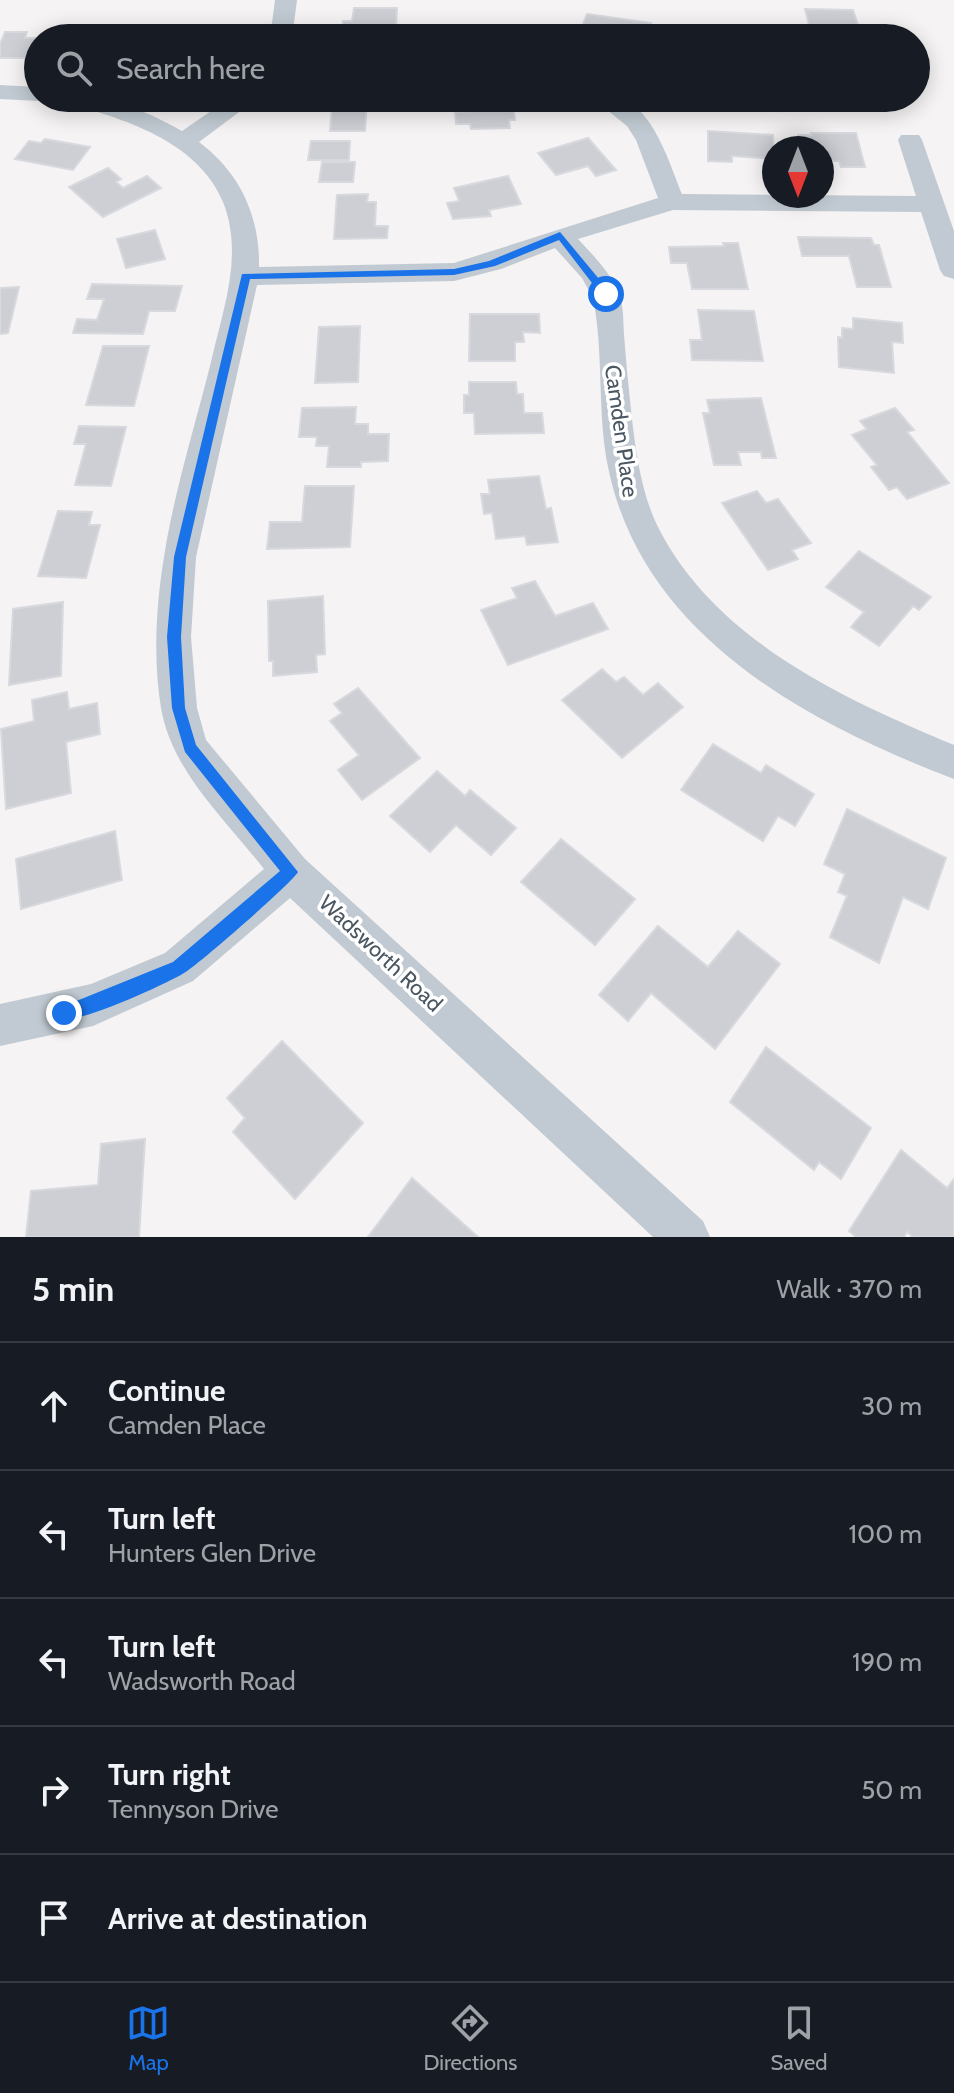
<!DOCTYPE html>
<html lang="en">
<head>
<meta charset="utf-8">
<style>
  :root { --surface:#171b24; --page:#242831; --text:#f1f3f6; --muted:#9ea1a6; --line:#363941; --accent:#1a73e8 }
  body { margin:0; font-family:Cabin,sans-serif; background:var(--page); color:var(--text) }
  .compass { position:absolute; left:762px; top:136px; width:72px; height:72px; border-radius:50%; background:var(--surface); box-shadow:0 4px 20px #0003; rotate:180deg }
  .stop { position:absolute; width:24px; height:24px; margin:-18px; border:6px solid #1a73e8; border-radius:50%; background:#fff }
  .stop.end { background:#1a73e8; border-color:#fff; box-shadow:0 2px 8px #0008 }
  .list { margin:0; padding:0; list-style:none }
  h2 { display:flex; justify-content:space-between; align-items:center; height:104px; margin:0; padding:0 32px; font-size:34px }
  h2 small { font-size:26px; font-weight:400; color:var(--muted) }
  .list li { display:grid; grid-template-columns:52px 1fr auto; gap:24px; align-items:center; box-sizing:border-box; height:128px; padding:0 32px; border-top:2px solid var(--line) }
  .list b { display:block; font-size:30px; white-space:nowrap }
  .list p { margin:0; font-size:26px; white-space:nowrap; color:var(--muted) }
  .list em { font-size:26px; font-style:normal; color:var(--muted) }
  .icon { flex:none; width:44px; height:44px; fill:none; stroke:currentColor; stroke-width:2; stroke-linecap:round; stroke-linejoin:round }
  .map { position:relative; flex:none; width:954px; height:1237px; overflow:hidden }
  .search { position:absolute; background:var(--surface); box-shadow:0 4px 20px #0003; left:24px; right:24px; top:24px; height:88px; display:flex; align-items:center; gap:20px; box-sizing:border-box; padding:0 28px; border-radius:44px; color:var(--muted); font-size:30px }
  .sheet { height:744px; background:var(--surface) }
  nav { display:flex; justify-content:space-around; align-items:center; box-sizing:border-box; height:112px; border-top:2px solid var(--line); background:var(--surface); font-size:22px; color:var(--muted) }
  nav a { display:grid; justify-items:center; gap:4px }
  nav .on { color:var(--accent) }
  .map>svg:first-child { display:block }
  .building { fill:#cdcfd5; stroke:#d7d9de; stroke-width:2 }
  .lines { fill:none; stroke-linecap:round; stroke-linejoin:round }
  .minor { fill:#c1cad2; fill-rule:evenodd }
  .route { fill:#1a73e8 }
  .labels { text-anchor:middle; stroke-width:7; stroke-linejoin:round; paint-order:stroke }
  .street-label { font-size:22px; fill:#4a5661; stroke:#fff }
</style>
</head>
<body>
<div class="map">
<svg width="954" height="1237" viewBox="0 0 954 1237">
  <rect width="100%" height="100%" fill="#f5f3f3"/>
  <g class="building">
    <polygon points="354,8 397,8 396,27 382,27 381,38 341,38 343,21 352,21"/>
    <polygon points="805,9 853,10 859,28 810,28"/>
    <polygon points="587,14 651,23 648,30 664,32 662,38 625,38 580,32"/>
    <polygon points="5,32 27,32 25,38 38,38 38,58 0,58 0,44"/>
    <polygon points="333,98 367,98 365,131 330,131"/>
    <polygon points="472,98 517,98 518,107 513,107 515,120 509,120 510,128 471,129 470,124 456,124 455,112 473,111"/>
    <polygon points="708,131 773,135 774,159 732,156 732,162 708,161"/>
    <polygon points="811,133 856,133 865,167 841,167 839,161 822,161 822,148 801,148 798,135 812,135"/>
    <polygon points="588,138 616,170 596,176 588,166 556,175 538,153"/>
    <polygon points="45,139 90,147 73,170 15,159 29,141 41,143"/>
    <polygon points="311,141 350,141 349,160 308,160"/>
    <polygon points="322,162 355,162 353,182 319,182"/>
    <polygon points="108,168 121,179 116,182 123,188 147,176 161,188 103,217 69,187"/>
    <polygon points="508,176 521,204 489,210 491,216 453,219 447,203 459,201 454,188"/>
    <polygon points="368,194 367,202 376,202 375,226 388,226 387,238 334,239 337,195"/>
    <polygon points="155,230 165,259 126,268 117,239"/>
    <polygon points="798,237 871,238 874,245 879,245 891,287 857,287 849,256 802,256"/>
    <polygon points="723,243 738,243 748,289 692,289 687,263 671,263 669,247 724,246"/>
    <polygon points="92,284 182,286 175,311 149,311 143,334 73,333 77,319 97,320 104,299 87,299"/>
    <polygon points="19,287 8,333 0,334 0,288"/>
    <polygon points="698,310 754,311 763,361 692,360 690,340 702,340"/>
    <polygon points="470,314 539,314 540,333 523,332 524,342 515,342 515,361 469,361"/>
    <polygon points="853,318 902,323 903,343 892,342 894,373 839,367 838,337 842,338 842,328 853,329"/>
    <polygon points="360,326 358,382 315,383 319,327"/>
    <polygon points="103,346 149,346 134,406 86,405"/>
    <polygon points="469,382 516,382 517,394 523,394 524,413 542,413 544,433 475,434 474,413 464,413 464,395 469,395"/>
    <polygon points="761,398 776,458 762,458 761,452 738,452 741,465 714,465 703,413 710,413 707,400"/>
    <polygon points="356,407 355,424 368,424 368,434 389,434 388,461 361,462 361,467 327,467 329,446 316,446 317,437 299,437 302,408"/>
    <polygon points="895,408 914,430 907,432 949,483 907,499 897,487 889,490 871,467 877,465 852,435 867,429 860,421"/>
    <polygon points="79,426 126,427 111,486 75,485 86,444 74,444"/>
    <polygon points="539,476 546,509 551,508 558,542 527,545 525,536 496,539 492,513 484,514 481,494 490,494 488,480"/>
    <polygon points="305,486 354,486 350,547 267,549 270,522 302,522"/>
    <polygon points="757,491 766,503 778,499 811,543 792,550 798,559 768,570 722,503"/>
    <polygon points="58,511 92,512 89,525 100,525 86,578 38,576"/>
    <polygon points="859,551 931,597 919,610 913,606 879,646 851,627 864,612 826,587"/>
    <polygon points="535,581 555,616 593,603 608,629 508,665 481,610 517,598 512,588"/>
    <polygon points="323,596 325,654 316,655 317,672 273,676 273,661 269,661 268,601"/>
    <polygon points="63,602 61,676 9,685 13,609"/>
    <polygon points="602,669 616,682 624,677 643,695 658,683 683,707 622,758 562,700"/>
    <polygon points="358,688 420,758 362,800 338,770 359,755 330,721 342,713 334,704"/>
    <polygon points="67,692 69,709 97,703 100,734 66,742 71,793 6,809 1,729 34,721 32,700"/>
    <polygon points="713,744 761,773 766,765 814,794 795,826 778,816 763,841 681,790"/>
    <polygon points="437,771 465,796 470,790 516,828 491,855 456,825 430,852 390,816"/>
    <polygon points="847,809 946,858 928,909 903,897 879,963 830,937 847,896 838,892 845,874 824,864"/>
    <polygon points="115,831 122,880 21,909 16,859"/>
    <polygon points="561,839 635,899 595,945 521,882"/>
    <polygon points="658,926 708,967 738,931 780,964 715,1049 651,993 628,1021 599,995"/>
    <polygon points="282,1041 363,1123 295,1199 233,1132 245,1118 227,1098"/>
    <polygon points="766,1047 871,1128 841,1179 819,1162 814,1170 730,1102"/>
    <polygon points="145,1139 139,1237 26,1237 31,1191 98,1185 101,1144"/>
    <polygon points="901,1150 947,1188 954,1179 954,1237 913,1237 907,1232 904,1237 856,1237 849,1231"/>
    <polygon points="412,1178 478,1237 368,1237"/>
  </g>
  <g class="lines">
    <g class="minor">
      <polygon points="275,0 297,0 292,38 270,38"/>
      <polygon points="0,85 38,87 38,98 47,98 38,101 0,99"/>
      <path d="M60,98C110,98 138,106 182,131L230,98H258L199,142C240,173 260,216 259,267L454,263L658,198L636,140L627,126L592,98C600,98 610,96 617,98C653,105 670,165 682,194L916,196L898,140L901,135H919L922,140L954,231V279L944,276L940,270L921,212L673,210L578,239C593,255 610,272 618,292C624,305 623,320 624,334C626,363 629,391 632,419C636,454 642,494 657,525C714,640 842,698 954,745V779C807,723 642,635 608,467C597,412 604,353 593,298L582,278L555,248L501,269L454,281L257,285L196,557L191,637L197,708L206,740L305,859L703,1221L710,1237H653L290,898L193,981L93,1026L0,1046V1004L91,984L165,953L264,869C226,820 172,772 161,708C153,660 156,605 164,557C174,492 195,426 211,362C223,309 244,255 223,202C198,141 121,117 64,103Z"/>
    </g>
  </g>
  <path class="route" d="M560,232L609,291V296H602L559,240L495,266L454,275L250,279L186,557L181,637L185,708L196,745L298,872C293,882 198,965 184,973C166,984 75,1026 59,1019V1008L173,962L280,871L185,752L172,708L167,637L174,557L242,274L454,269L489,261Z"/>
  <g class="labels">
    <g class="street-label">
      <text transform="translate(622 431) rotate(82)" y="8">Camden Place</text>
      <text transform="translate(381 953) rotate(43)" y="8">Wadsworth Road</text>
    </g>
  </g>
</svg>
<svg class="compass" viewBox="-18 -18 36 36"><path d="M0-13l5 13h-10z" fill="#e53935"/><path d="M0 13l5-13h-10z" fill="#9ea1a6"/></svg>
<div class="stop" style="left:606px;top:294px"></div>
<div class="stop end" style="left:64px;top:1013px"></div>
<div class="search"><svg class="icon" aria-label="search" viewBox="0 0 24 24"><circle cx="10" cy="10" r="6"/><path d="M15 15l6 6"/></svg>Search here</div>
</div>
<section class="sheet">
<h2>5 min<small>Walk · 370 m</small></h2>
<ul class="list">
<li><svg class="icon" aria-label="ahead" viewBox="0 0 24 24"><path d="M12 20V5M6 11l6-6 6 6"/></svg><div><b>Continue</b><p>Camden Place</p></div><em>30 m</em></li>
<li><svg class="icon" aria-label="left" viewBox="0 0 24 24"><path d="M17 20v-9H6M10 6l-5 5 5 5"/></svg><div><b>Turn left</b><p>Hunters Glen Drive</p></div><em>100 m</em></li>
<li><svg class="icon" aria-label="left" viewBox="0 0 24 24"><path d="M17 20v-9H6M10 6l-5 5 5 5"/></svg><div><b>Turn left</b><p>Wadsworth Road</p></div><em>190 m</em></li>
<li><svg class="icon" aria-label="right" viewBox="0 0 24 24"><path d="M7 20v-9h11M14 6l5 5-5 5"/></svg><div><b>Turn right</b><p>Tennyson Drive</p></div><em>50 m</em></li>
<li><svg class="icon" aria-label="arrive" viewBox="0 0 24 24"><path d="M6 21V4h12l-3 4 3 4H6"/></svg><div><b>Arrive at destination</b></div></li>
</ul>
</section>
<nav>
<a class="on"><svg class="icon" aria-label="map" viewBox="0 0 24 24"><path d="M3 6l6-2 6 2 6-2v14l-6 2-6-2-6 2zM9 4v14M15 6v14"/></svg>Map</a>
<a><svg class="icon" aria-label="directions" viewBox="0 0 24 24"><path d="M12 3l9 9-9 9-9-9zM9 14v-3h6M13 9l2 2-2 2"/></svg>Directions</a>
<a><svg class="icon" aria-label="saved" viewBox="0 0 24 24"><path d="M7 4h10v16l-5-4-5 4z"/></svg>Saved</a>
</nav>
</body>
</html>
